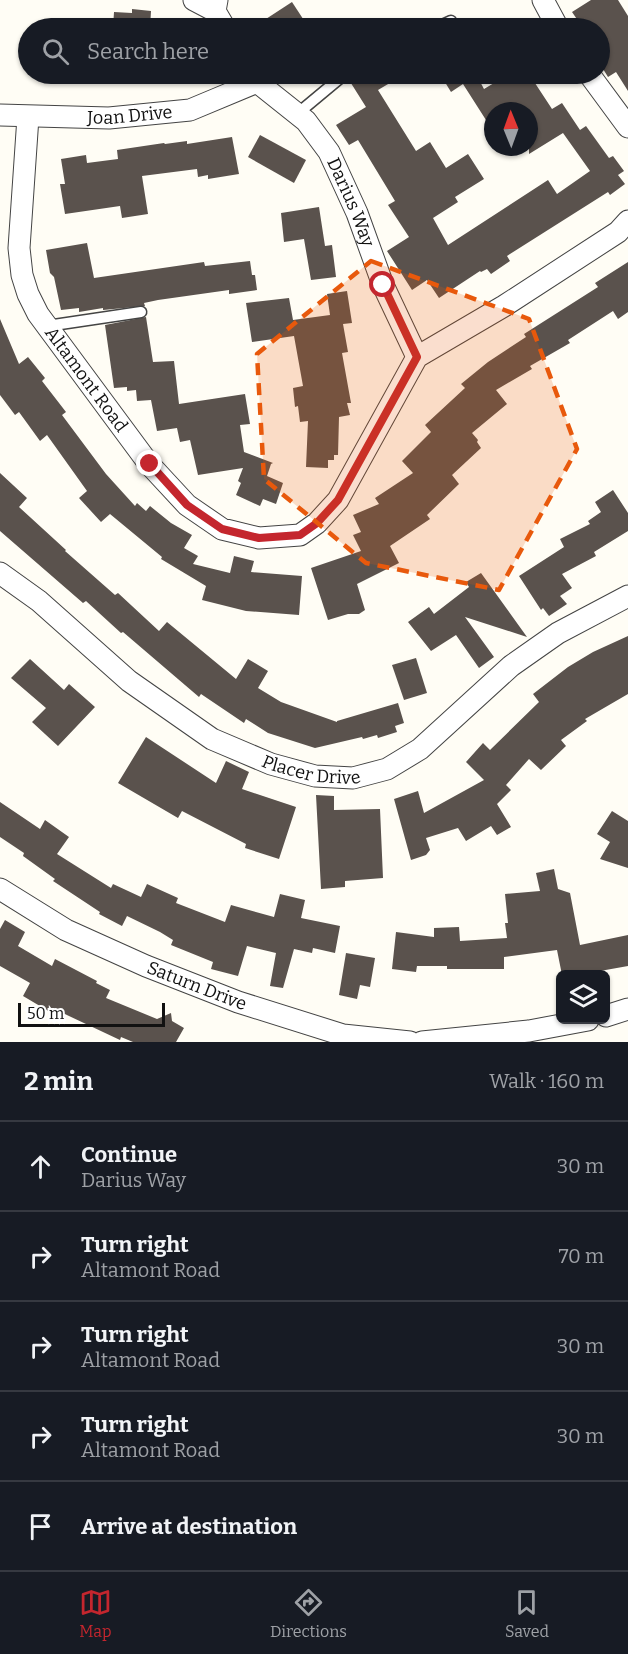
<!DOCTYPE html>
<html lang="en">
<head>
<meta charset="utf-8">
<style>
  :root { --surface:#171b24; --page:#20242c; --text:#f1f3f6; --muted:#9ea1a6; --line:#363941; --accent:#c4262e }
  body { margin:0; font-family:Bitter,serif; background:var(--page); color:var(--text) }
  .controls { position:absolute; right:18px; bottom:18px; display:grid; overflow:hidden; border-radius:9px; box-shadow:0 2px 4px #0004 }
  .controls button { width:54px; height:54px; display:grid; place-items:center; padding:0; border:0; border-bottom:2px solid var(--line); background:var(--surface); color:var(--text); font:30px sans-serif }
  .compass { position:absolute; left:484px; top:102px; width:54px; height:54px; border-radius:50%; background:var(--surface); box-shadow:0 2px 4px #0004; rotate:359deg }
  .scale { position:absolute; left:18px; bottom:15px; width:147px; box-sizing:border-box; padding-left:6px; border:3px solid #111; border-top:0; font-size:16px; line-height:21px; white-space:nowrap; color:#111; -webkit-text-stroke:4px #fff; paint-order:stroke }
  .stop { position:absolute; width:18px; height:18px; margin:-14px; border:4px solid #c4262e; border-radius:50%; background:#fff }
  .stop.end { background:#c4262e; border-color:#fff; box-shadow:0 2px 6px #0008 }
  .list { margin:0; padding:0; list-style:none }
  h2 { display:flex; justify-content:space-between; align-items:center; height:78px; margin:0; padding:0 24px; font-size:26px }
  h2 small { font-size:20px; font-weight:400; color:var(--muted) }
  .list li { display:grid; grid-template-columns:39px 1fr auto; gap:18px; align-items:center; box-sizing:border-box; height:90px; padding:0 24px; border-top:2px solid var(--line) }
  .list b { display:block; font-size:22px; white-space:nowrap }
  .list p { margin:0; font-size:20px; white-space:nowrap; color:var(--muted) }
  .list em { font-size:20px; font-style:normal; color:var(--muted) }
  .icon { flex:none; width:33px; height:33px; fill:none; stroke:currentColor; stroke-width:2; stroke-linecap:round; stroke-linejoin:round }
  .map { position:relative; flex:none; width:628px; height:1042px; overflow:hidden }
  .search { position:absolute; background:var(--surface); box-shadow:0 2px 4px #0004; left:18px; right:18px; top:18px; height:66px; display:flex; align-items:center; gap:15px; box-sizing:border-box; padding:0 21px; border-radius:33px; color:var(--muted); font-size:22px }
  .sheet { height:528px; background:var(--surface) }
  nav { display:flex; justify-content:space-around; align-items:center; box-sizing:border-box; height:84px; border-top:2px solid var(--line); background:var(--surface); font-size:16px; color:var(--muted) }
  nav a { display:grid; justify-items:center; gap:3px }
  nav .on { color:var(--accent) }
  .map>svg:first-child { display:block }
  .building { fill:#5a524d }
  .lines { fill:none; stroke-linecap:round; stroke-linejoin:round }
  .service-casing { stroke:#444; stroke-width:13 }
  .minor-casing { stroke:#444; stroke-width:23 }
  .service { stroke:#fff; stroke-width:10 }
  .minor { stroke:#fff; stroke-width:21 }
  .route { stroke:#c4262e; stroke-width:8 }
  .marked { fill:#e8590c; fill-opacity:0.2; stroke:#e8590c; stroke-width:4.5; stroke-dasharray:12 8; stroke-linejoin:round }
  .labels { text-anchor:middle; stroke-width:6; stroke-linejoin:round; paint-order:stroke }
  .street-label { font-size:18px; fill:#111; stroke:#fff }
</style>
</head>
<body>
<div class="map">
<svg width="628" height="1042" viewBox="0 0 628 1042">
  <rect width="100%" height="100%" fill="#fffdf5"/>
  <g class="building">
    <polygon points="591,0 618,0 628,16 628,91 616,72 608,77 600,64 600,28 583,28 572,12"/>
    <polygon points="292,2 309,28 252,28"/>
    <polygon points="132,9 151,11 150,28 113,28 114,12 132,13"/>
    <polygon points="352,74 405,74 378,90 416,151 430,142 446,168 468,154 484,179 455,197 458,202 433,218 448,245 548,180 557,194 590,171 563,133 529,154 529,111 493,111 493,131 463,84 451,92 440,74 481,74 477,76 484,89 509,74 520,74 527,83 533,80 552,109 562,103 580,130 586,126 609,158 613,156 624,171 618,175 625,184 610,195 608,192 507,256 510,261 491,274 487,269 481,272 480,271 439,298 427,280 412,290 387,251 409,237 388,205 395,201 358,140 349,145 336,125 366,107 349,80"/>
    <polygon points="260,135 306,160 294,183 248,157"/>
    <polygon points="232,137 239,174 208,179 208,175 198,177 197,169 142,176 148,214 122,218 120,206 65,214 60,184 65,184 61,159 86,155 87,163 118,159 117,150 164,143 165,144 187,141 187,144"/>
    <polygon points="319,207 325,246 332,245 336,277 311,280 304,239 284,242 281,213"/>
    <polygon points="87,243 94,278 204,262 205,266 250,261 252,275 255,275 257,290 229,294 229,290 158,300 144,303 145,306 103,310 103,308 79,312 79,308 61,310 54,277 50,273 46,250"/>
    <polygon points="628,262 628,312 618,319 613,311 568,340 570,343 530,366 532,369 496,390 507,404 472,433 478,440 477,442 481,448 452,475 459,484 427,515 430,519 390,546 399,563 357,584 365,610 359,614 348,614 328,620 311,568 361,551 353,535 361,532 353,515 379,504 375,498 413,473 402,461 431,432 425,425 465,388 461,384 488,362 526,337 524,334 598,287 595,283"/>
    <polygon points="347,291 352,323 343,324 348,352 342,353 351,403 347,403 350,415 339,417 338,455 334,455 334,460 328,460 328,468 306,467 308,421 300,422 298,406 295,407 293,388 303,386 294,336 252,342 246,303 289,298 293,320 330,315 327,294"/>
    <polygon points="146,317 153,362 174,361 179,404 245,394 250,424 240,425 244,452 273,463 271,464 267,476 283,483 276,504 263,499 260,506 236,495 241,483 238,481 243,468 198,475 190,440 180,442 177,428 157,431 151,400 137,401 136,390 127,391 127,387 114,388 105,325"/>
    <polygon points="0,319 19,364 28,357 45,378 42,381 66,412 62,415 106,474 135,506 137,503 146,511 150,506 171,523 192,535 184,548 198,556 193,564 230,573 234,556 254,561 251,572 302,576 299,615 246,611 202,600 206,586 161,559 162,557 110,514 101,522 79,498 87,491 47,435 40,441 19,412 15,415 0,395"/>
    <polygon points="0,473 27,498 19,507 66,550 65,551 115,595 118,593 159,631 167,622 236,679 248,659 268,671 258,688 281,702 337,722 337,721 398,703 404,723 395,726 397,732 378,738 377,735 363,739 362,737 315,748 268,733 246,719 244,723 201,694 199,697 123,632 121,633 86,601 83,603 0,531"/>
    <polygon points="613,490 628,513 628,531 594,552 596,556 562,574 572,588 560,596 567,604 549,616 543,608 541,610 519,576 564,547 560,539 590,524 588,521 601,512 595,502"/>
    <polygon points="481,573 527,637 465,617 494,657 479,668 456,635 431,651 408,622 429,607 434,614 469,587 466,582"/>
    <polygon points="628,636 628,694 585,719 587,721 561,740 566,746 541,770 529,759 506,785 511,790 497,804 511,827 497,835 491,826 466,841 458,828 426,838 430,850 426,855 411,860 394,799 418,791 424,813 484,780 466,762 483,743 490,750 539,702 533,694 568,667 593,652"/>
    <polygon points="416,658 427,693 404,700 392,665"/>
    <polygon points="30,659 64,690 69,684 95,707 58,746 32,722 46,708 11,678"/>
    <polygon points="146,737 216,783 226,761 249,772 242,789 296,807 279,859 245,848 246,844 182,811 178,818 118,783"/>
    <polygon points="316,795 334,796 334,810 380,809 383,878 345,881 345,887 321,889"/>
    <polygon points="0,802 40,829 45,820 69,837 57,854 111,888 113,884 141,897 147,884 178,898 176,903 225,922 231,905 274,917 280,894 305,900 301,918 340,926 335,953 313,948 312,953 294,949 283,988 270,986 276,953 247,946 238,976 211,969 213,962 171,945 173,940 160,932 127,916 122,926 99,914 100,912 53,881 55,879 23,856 24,853 0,837"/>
    <polygon points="612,811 628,821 628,868 600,859 610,842 597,834"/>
    <polygon points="554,869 558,889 570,893 580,945 628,935 628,966 600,971 562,975 557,950 504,957 504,969 447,969 447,966 417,966 416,972 392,969 396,932 434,937 434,928 459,927 460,941 507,938 505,923 508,923 505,894 540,891 536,873"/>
    <polygon points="5,920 25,932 18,946 52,966 55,959 97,981 96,983 110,990 106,998 157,1019 171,1013 172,1021 184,1028 176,1042 133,1042 121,1037 120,1040 52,1008 50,1012 23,996 30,983 0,966 0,929"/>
    <polygon points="346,953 375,958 370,987 360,985 357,999 339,995"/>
  </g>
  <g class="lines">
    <g class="service-casing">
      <g id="service">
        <polyline points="436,28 451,21"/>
        <polyline points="297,114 345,74"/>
        <polyline points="47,326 141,312"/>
      </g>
    </g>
    <g class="minor-casing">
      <g id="minor">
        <polyline points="194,0 215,11"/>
        <polyline points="217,0 215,11 225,28"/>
        <polyline points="543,0 558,28"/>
        <path id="s1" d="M251,74L257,82L306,121L329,152L357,213L383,285L417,357"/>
        <polyline points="589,74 628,127"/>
        <path id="s2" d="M0,115L109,118L190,110L257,82"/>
        <path id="s3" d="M28,117L19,248L22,275L28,294L38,314L149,464L187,505L222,529L259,538L300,535L317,523L338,500L417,357L504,306L618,232L628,221"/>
        <path id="s4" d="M0,573L39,601L129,681L212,739L271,764L315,776L353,778L387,769L420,749L511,666L558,633L628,596"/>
        <path id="s5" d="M0,889L66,930L146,966L238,1002L343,1035L410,1042"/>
        <polyline points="606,1016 628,1009"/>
        <polyline points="422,1042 529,1031 588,1020"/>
      </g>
    </g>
    <use href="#service" class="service"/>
    <use href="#minor" class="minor"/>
  </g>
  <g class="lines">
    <polyline class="route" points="150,464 187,505 222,529 259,538 300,535 317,523 338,500 417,357 383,285"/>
  </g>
  <path class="marked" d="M371,261L529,319L577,449L499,590L366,563L264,479L257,354Z"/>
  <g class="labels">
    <g class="street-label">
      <text dy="6" stroke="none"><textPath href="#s2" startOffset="130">Joan Drive</textPath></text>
      <text dy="6" stroke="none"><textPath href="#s1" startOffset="166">Darius Way</textPath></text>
      <text dy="6" stroke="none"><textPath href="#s3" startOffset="282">Altamont Road</textPath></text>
      <text dy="6" stroke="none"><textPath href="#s4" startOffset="375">Placer Drive</textPath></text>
      <text dy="6" stroke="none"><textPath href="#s5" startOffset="220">Saturn Drive</textPath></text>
    </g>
  </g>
</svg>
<div class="controls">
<button><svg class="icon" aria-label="layers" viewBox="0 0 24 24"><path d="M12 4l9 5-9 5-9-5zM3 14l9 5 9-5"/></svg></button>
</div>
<svg class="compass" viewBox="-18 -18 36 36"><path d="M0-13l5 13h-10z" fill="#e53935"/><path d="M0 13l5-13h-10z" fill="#9ea1a6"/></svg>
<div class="scale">50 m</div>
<div class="stop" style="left:383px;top:285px"></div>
<div class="stop end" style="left:150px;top:464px"></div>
<div class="search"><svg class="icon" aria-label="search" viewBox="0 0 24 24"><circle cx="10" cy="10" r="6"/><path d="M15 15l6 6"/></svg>Search here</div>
</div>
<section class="sheet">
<h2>2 min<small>Walk · 160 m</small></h2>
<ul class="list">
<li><svg class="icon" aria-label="ahead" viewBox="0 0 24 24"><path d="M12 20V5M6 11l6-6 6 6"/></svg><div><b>Continue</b><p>Darius Way</p></div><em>30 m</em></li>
<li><svg class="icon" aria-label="right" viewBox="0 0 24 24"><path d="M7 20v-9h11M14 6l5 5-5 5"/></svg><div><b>Turn right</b><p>Altamont Road</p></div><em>70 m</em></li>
<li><svg class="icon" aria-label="right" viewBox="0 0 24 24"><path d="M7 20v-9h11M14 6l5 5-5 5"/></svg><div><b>Turn right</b><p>Altamont Road</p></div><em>30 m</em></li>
<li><svg class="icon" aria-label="right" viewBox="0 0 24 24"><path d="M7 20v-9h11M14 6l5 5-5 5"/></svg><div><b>Turn right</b><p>Altamont Road</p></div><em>30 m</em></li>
<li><svg class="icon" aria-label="arrive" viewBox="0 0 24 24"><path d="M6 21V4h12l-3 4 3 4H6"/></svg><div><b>Arrive at destination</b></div></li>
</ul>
</section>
<nav>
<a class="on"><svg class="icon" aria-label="map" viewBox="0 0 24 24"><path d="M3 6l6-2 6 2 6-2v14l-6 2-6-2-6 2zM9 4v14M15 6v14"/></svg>Map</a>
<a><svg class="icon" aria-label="directions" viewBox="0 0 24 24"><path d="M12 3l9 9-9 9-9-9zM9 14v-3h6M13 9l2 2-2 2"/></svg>Directions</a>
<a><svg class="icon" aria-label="saved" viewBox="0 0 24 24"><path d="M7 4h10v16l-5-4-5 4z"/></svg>Saved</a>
</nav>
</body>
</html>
